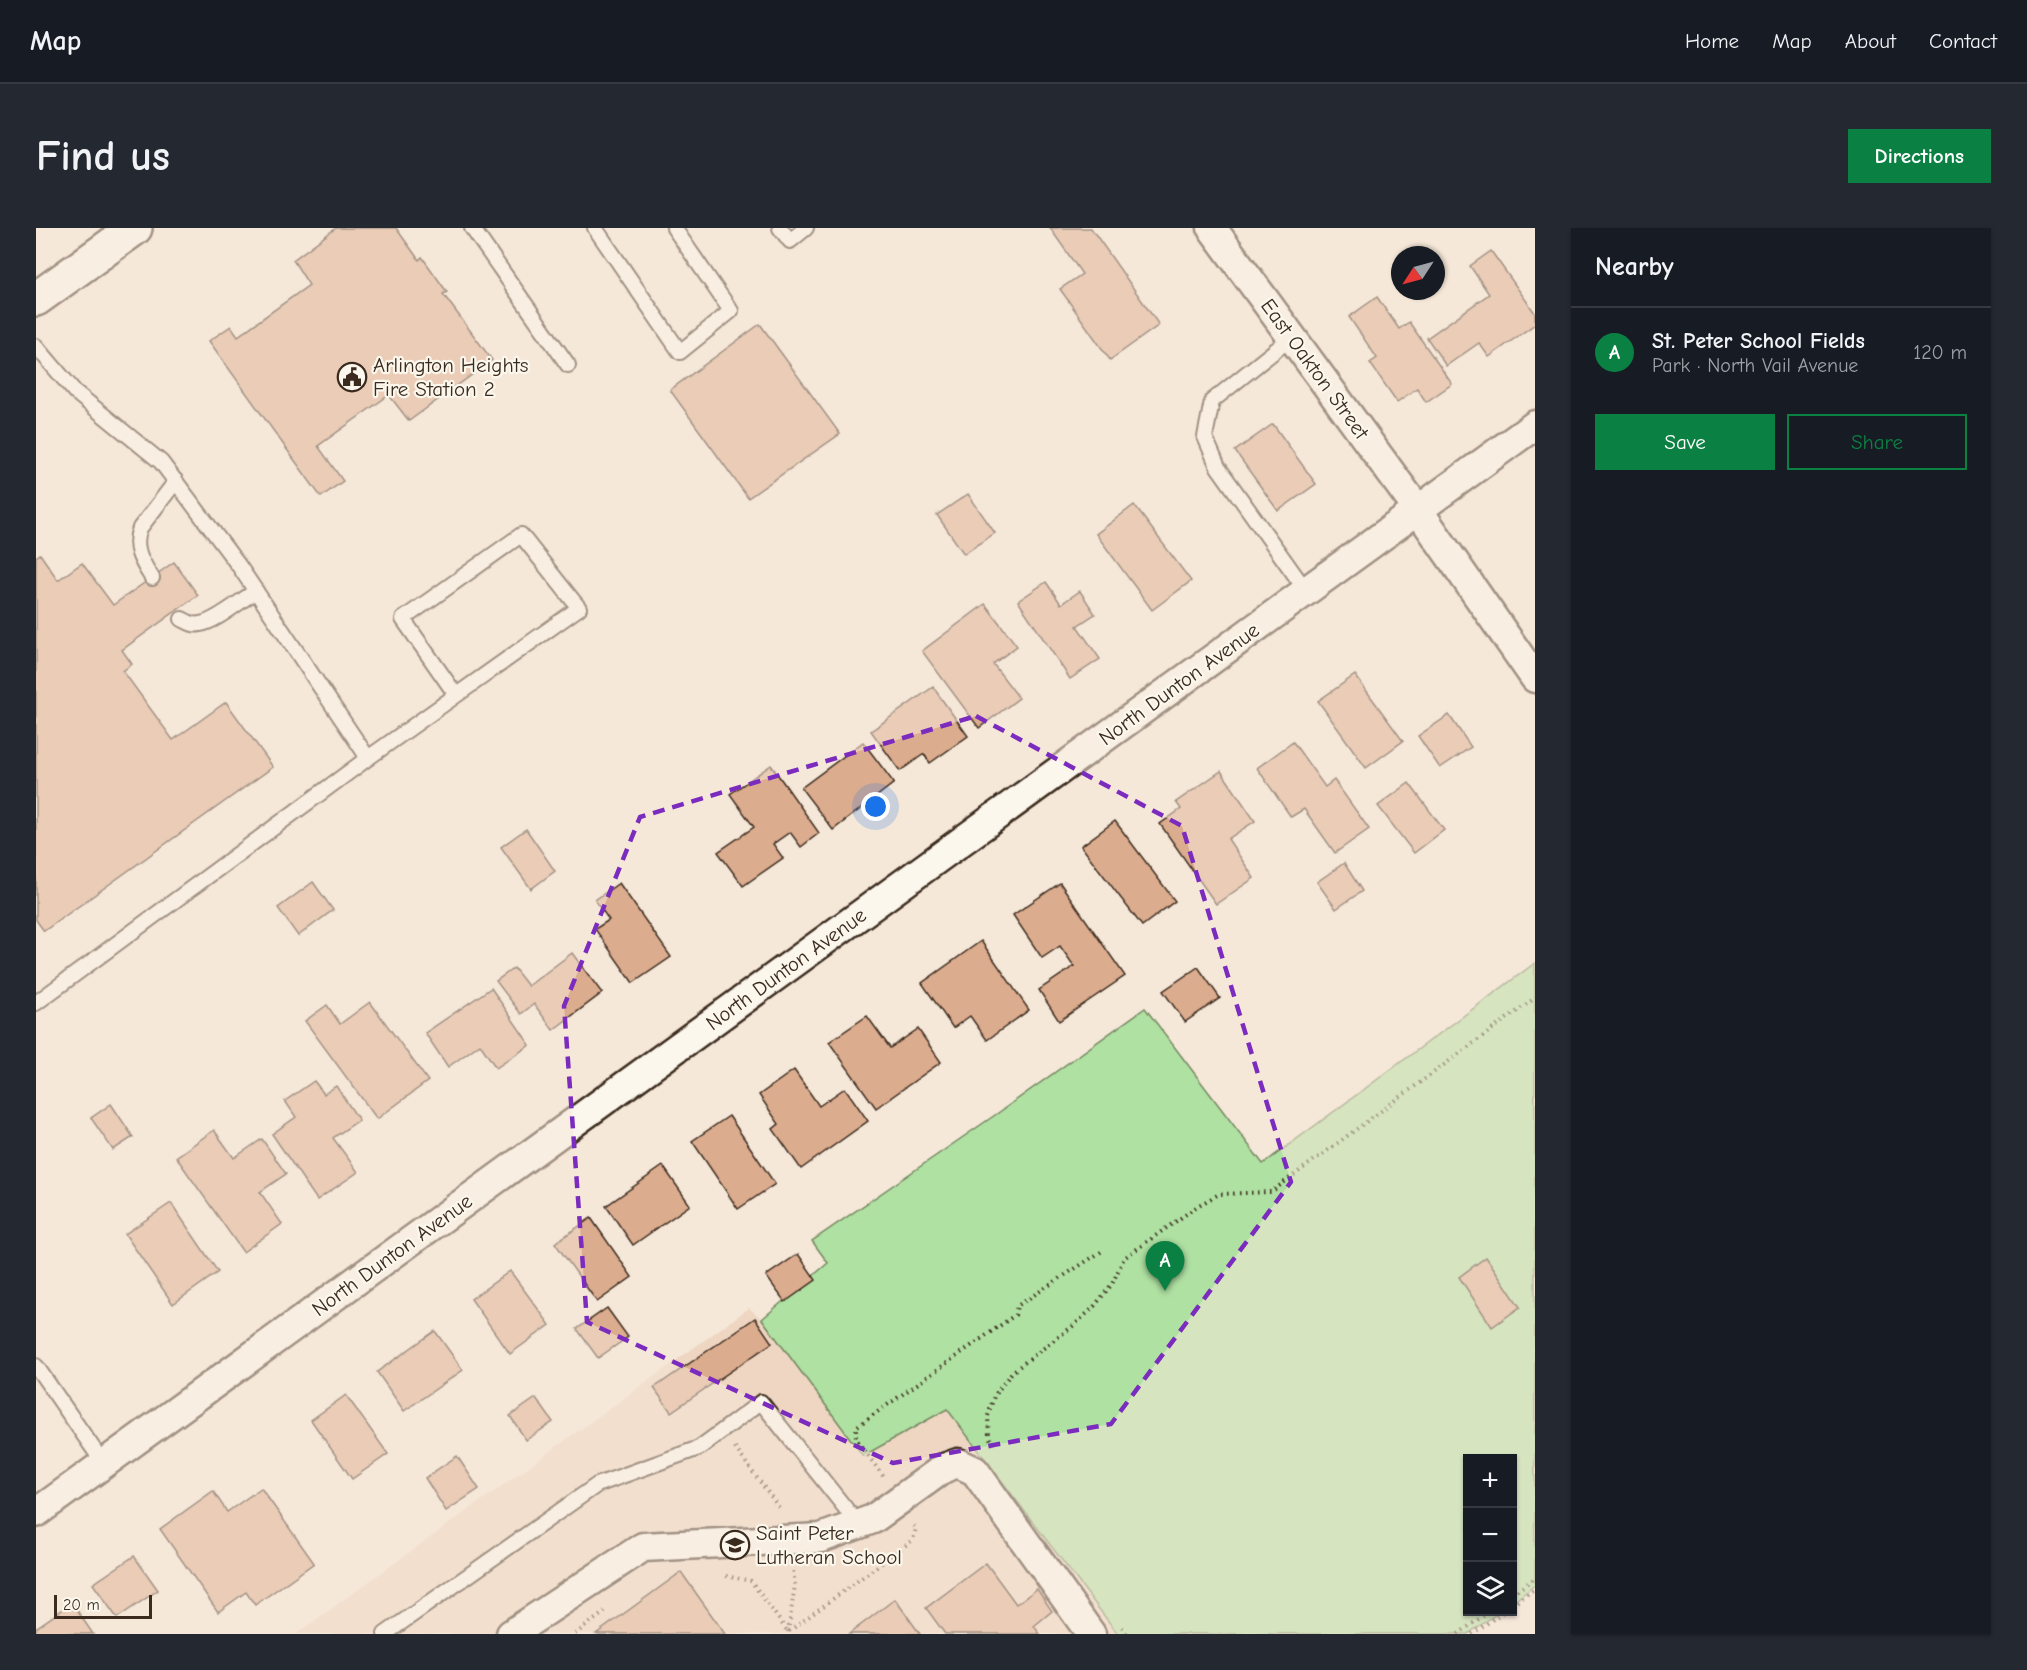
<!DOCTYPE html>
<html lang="en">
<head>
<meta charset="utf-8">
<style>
  :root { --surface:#171b24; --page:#242831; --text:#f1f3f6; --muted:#9ea1a6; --line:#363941; --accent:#0b8043 }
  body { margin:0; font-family:"Comic Neue",sans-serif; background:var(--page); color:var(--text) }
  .controls { position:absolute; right:18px; bottom:18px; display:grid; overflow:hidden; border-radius:0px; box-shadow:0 2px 4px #0004 }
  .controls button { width:54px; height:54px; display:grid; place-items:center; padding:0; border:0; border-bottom:2px solid var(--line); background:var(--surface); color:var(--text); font:30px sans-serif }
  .compass { position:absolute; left:1355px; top:18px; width:54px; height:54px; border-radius:50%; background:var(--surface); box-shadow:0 2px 4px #0004; rotate:234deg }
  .scale { position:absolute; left:18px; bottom:15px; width:98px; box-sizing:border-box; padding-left:6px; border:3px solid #3b2a1e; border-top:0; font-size:16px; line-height:21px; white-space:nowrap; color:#3b2a1e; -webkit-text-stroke:4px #fbf7ec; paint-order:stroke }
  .you { position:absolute; left:840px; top:579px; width:21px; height:21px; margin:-15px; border:4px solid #fff; border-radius:50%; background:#1a73e8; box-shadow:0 0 0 9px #1a73e833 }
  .badge { display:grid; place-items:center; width:39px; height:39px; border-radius:50%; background:var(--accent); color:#fff; font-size:20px; font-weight:700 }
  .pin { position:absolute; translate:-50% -50px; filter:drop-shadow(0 2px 3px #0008) }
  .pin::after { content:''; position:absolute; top:32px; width:21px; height:18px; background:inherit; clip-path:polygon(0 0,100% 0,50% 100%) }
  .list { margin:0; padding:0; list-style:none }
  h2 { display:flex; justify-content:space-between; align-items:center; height:78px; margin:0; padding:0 24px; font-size:26px }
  h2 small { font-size:20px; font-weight:400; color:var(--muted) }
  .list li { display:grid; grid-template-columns:39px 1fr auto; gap:18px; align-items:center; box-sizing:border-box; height:90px; padding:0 24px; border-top:2px solid var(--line) }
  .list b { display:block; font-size:22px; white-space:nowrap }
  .list p { margin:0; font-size:20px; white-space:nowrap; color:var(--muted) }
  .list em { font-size:20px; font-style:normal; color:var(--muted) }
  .actions { display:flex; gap:12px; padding:18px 24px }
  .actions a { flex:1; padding:14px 0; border:2px solid var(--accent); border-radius:0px; text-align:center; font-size:21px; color:var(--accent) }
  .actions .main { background:var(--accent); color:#fff }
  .icon { flex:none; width:33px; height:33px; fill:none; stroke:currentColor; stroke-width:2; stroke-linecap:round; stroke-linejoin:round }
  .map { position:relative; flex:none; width:1499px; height:1406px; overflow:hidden; border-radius:0px }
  header { display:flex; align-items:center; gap:36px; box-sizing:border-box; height:84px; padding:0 30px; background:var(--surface); border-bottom:2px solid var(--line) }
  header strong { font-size:28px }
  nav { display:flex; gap:33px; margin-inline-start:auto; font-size:21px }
  .intro { display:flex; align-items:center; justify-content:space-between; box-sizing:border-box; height:144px; padding:0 36px }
  h1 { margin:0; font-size:42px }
  .button { padding:15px 27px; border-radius:0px; background:var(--accent); color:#fff; font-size:21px; font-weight:700 }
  main { display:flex; gap:36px; padding:0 36px }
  aside { flex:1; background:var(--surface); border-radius:0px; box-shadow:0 2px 4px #0004 }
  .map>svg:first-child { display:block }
  .built { fill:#eed6c2 }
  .green { fill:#afe1a2; stroke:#758660; stroke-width:1.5 }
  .building { fill:#dcac8e; stroke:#3b2a1e; stroke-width:1.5 }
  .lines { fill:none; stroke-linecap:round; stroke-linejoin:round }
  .lane-casing { stroke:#3b2a1e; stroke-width:18 }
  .street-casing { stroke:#3b2a1e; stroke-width:33 }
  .secondary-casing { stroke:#3b2a1e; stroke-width:38 }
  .path { stroke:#3b2a1e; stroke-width:4; stroke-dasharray:1.5 4.5; stroke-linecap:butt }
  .lane { stroke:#fbf7ec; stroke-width:14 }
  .street { stroke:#fbf7ec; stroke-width:28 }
  .secondary { stroke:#fbf7ec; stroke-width:33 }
  .marked { fill:none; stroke:#7b2cbf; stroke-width:4.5; stroke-dasharray:12 8; stroke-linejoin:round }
  .labels { text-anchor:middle; stroke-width:4.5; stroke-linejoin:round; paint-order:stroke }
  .poi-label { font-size:21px; fill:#3b2a1e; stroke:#fbf7ec; text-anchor:start }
  .street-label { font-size:21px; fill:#3b2a1e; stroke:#fbf7ec }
</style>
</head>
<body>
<header>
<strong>Map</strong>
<nav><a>Home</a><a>Map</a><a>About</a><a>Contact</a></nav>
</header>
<div class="intro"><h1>Find us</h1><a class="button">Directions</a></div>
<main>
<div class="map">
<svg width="1499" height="1406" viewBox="0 0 1499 1406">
  <rect width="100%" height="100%" fill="#f5e8d9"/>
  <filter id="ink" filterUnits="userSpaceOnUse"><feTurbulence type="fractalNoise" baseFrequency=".0167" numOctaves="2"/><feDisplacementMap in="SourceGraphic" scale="12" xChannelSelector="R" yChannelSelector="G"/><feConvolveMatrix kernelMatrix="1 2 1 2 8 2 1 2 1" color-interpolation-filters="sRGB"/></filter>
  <g filter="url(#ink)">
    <polygon class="built" points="713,1080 726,1091 826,1228 910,1181 1082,1406 260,1406"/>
    <polygon class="green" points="1499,735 1499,1357 1477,1374 1476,1230 1432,1230 1432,1384 1463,1384 1432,1406 1082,1406 911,1181 827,1228 726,1091 792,1035 776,1013 962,885 1109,780 1227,936"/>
    <g class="building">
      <polygon points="300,0 360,0 383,32 386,29 411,64 407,66 456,132 373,193 353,167 282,218 307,253 285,269 173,113 195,98 202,108 273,57 257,32"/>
      <polygon points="1014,0 1055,0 1123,97 1074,132 1024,61 1046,46"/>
      <polygon points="1455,23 1499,85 1499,96 1453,129 1443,115 1410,138 1391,110 1453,66 1434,38"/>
      <polygon points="1341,69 1363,101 1373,94 1416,156 1390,174 1381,160 1361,174 1334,135 1341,130 1313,89"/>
      <polygon points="724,96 804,206 712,270 634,162"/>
      <polygon points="1237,196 1280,256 1242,283 1199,223"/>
      <polygon points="932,266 959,305 928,326 901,287"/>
      <polygon points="1098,277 1155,353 1116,382 1060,306"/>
      <polygon points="4,326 22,352 46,335 77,377 138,334 162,367 86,422 96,436 87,443 137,512 190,474 237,539 8,703 0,692 0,329"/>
      <polygon points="1010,354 1025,376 1044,363 1059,386 1041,398 1064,431 1034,451 982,373"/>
      <polygon points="949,376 981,418 957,436 983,470 943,500 886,423"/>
      <polygon points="1319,447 1367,513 1330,540 1282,473"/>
      <polygon points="897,459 932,508 894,535 888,526 864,543 835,503"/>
      <polygon points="1413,487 1435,519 1404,540 1382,508"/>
      <polygon points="827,514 858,555 797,602 765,560"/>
      <polygon points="1257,514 1289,559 1298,552 1333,601 1299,625 1268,581 1255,589 1221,540"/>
      <polygon points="735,537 783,605 765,619 754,604 737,616 747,630 707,658 682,624 718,599 694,566"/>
      <polygon points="1185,543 1219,593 1192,611 1218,650 1180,676 1124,596 1145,581 1140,574"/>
      <polygon points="1373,555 1408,602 1378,625 1342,578"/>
      <polygon points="1079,593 1139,673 1106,698 1045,618"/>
      <polygon points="490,601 519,643 495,661 465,619"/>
      <polygon points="1308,635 1326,663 1300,681 1281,654"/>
      <polygon points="277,654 297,682 262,708 242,680"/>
      <polygon points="583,655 635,729 597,755 559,701 573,692 559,672"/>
      <polygon points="1024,655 1089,748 1023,793 1003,762 1038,738 1024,718 1006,730 977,687"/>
      <polygon points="945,713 993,782 951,812 934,788 917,800 886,755"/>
      <polygon points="536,725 566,765 517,802 498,776 485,786 460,753 478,740 492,758"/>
      <polygon points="1162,739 1184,770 1149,794 1127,763"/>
      <polygon points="455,760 494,817 460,840 444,816 412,839 389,805"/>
      <polygon points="334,774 392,853 341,891 269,793 291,777 304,796"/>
      <polygon points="831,788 854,820 882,801 905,834 840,880 793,814"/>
      <polygon points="758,842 783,878 809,860 832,893 765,941 737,901 743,896 723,867"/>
      <polygon points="278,853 288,866 300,858 323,892 297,910 322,944 281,972 236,906 260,889 249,873"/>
      <polygon points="75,876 97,909 77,922 55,890"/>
      <polygon points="693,888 739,956 702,981 656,913"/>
      <polygon points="178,902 198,930 226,911 250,946 224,964 246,996 207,1024 140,929"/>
      <polygon points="627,938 654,977 597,1017 570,978"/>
      <polygon points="135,975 182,1044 137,1076 89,1006"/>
      <polygon points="555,990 596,1049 561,1074 519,1015"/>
      <polygon points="762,1026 780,1052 749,1074 730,1048"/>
      <polygon points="1450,1029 1484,1079 1456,1099 1423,1049"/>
      <polygon points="474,1043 514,1097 474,1126 435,1071"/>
      <polygon points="571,1080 592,1109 562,1130 541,1101"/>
      <polygon points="719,1090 736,1115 635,1184 618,1160"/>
      <polygon points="399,1103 427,1142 368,1183 341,1144"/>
      <polygon points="310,1167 352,1226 316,1251 275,1192"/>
      <polygon points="500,1170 517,1194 490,1212 474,1188"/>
      <polygon points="421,1228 443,1261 410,1283 389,1250"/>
      <polygon points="225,1260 278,1335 219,1377 210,1364 182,1384 124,1301 177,1263 191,1284"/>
      <polygon points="98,1328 122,1362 81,1390 57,1356"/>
      <polygon points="950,1335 980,1376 1001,1361 1016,1383 998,1398 1004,1406 909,1406 890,1380"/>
      <polygon points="645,1344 689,1406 560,1406"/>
      <polygon points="859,1371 884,1406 813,1406"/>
      <polygon points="36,1375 57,1406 0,1406 0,1400"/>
    </g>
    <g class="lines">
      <g class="lane-casing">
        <g id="lane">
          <polyline points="436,0 532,137"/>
          <polyline points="559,0 644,124 695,83 638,0"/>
          <polyline points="744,0 754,13 770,0"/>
          <polyline points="1256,109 1176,173 1169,209 1182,239 1271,364"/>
          <polyline points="0,118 39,164 125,234 203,338 332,530 0,775"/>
          <path d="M116,350C106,334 96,319 104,300L140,253"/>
          <path d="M146,391C152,394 157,398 164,396C180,394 205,372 220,363"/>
          <polyline points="332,530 543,380 485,307 367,391 420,467"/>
          <polyline points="0,1138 68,1236"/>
          <polyline points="349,1406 561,1257 663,1220 725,1174 822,1296"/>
        </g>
      </g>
      <g class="street-casing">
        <g id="street">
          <polyline points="1176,0 1382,282 1499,450"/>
          <polyline points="0,1285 1499,197"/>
          <polyline points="475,1406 607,1319 785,1310 837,1291 908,1240 922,1235 939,1243 1055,1406"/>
        </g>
      </g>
      <g class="secondary-casing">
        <polyline id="secondary" points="0,71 99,0"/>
      </g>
      <g class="path">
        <polyline points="957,1217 953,1208 952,1188 958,1168 976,1144 1037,1098 1057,1080 1076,1056 1088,1030 1163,977 1183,966 1235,964 1499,770"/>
        <polyline points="699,1220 745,1282"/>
        <polyline points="847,1248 820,1211 820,1199 979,1087 981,1078 1068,1022"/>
        <polyline points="690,1348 715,1353 752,1404 877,1312 880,1300 878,1298"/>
        <polyline points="1476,1366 1499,1350"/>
        <polyline points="1476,1377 1499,1361"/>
        <polyline points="1086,1399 1091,1406"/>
        <polyline points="752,1404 759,1357 757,1341"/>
        <polyline points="539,1406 569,1384"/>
        <polyline points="1422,1406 1453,1384"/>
        <polyline points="1436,1406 1467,1384"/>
      </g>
      <use href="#lane" class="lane"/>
      <use href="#street" class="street"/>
      <use href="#secondary" class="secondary"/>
    </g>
  </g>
  <path d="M0 0H1499V1406H0ZM940,488L1146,598L1255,954L1075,1196L857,1235L551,1094L528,778L604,589Z" fill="#f5e8d9" fill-opacity=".55" fill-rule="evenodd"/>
  <path class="marked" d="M940,488L1146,598L1255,954L1075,1196L857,1235L551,1094L528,778L604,589Z"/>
  <defs>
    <g id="civic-ring" transform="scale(1.5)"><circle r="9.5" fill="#fbf7ec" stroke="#3b2a1e" stroke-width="1.5"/><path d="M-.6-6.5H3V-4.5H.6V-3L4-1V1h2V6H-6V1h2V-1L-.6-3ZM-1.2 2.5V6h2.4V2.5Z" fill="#3b2a1e"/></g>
    <g id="school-ring" transform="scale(1.5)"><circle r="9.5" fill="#fbf7ec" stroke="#3b2a1e" stroke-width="1.5"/><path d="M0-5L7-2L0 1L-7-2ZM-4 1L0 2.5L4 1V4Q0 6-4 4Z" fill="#3b2a1e"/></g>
  </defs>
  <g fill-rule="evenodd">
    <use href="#civic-ring" x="316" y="149"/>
    <use href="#school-ring" x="699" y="1317"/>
  </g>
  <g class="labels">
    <g class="poi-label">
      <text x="337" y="144">Arlington Heights<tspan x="337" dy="24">Fire Station 2</tspan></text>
      <text x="720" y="1312">Saint Peter<tspan x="720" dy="24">Lutheran School</tspan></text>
    </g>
    <g class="street-label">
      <text transform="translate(1279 141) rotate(54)" y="7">East Oakton Street</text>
      <text transform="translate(1143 456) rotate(-36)" y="7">North Dunton Avenue</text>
      <text transform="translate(750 741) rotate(-36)" y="7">North Dunton Avenue</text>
      <text transform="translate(356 1027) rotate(-36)" y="7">North Dunton Avenue</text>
    </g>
  </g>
</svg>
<div class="controls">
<button>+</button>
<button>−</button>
<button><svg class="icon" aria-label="layers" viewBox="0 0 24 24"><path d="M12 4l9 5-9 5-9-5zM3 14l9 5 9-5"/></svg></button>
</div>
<svg class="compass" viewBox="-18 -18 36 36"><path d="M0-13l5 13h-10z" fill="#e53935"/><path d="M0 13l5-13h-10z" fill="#9ea1a6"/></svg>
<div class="scale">20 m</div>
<div class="you"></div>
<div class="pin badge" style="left:1129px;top:1063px">A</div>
</div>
<aside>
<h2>Nearby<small></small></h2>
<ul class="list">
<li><span class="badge">A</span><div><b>St. Peter School Fields</b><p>Park · North Vail Avenue</p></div><em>120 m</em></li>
</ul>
<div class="actions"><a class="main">Save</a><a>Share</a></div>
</aside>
</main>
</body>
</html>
